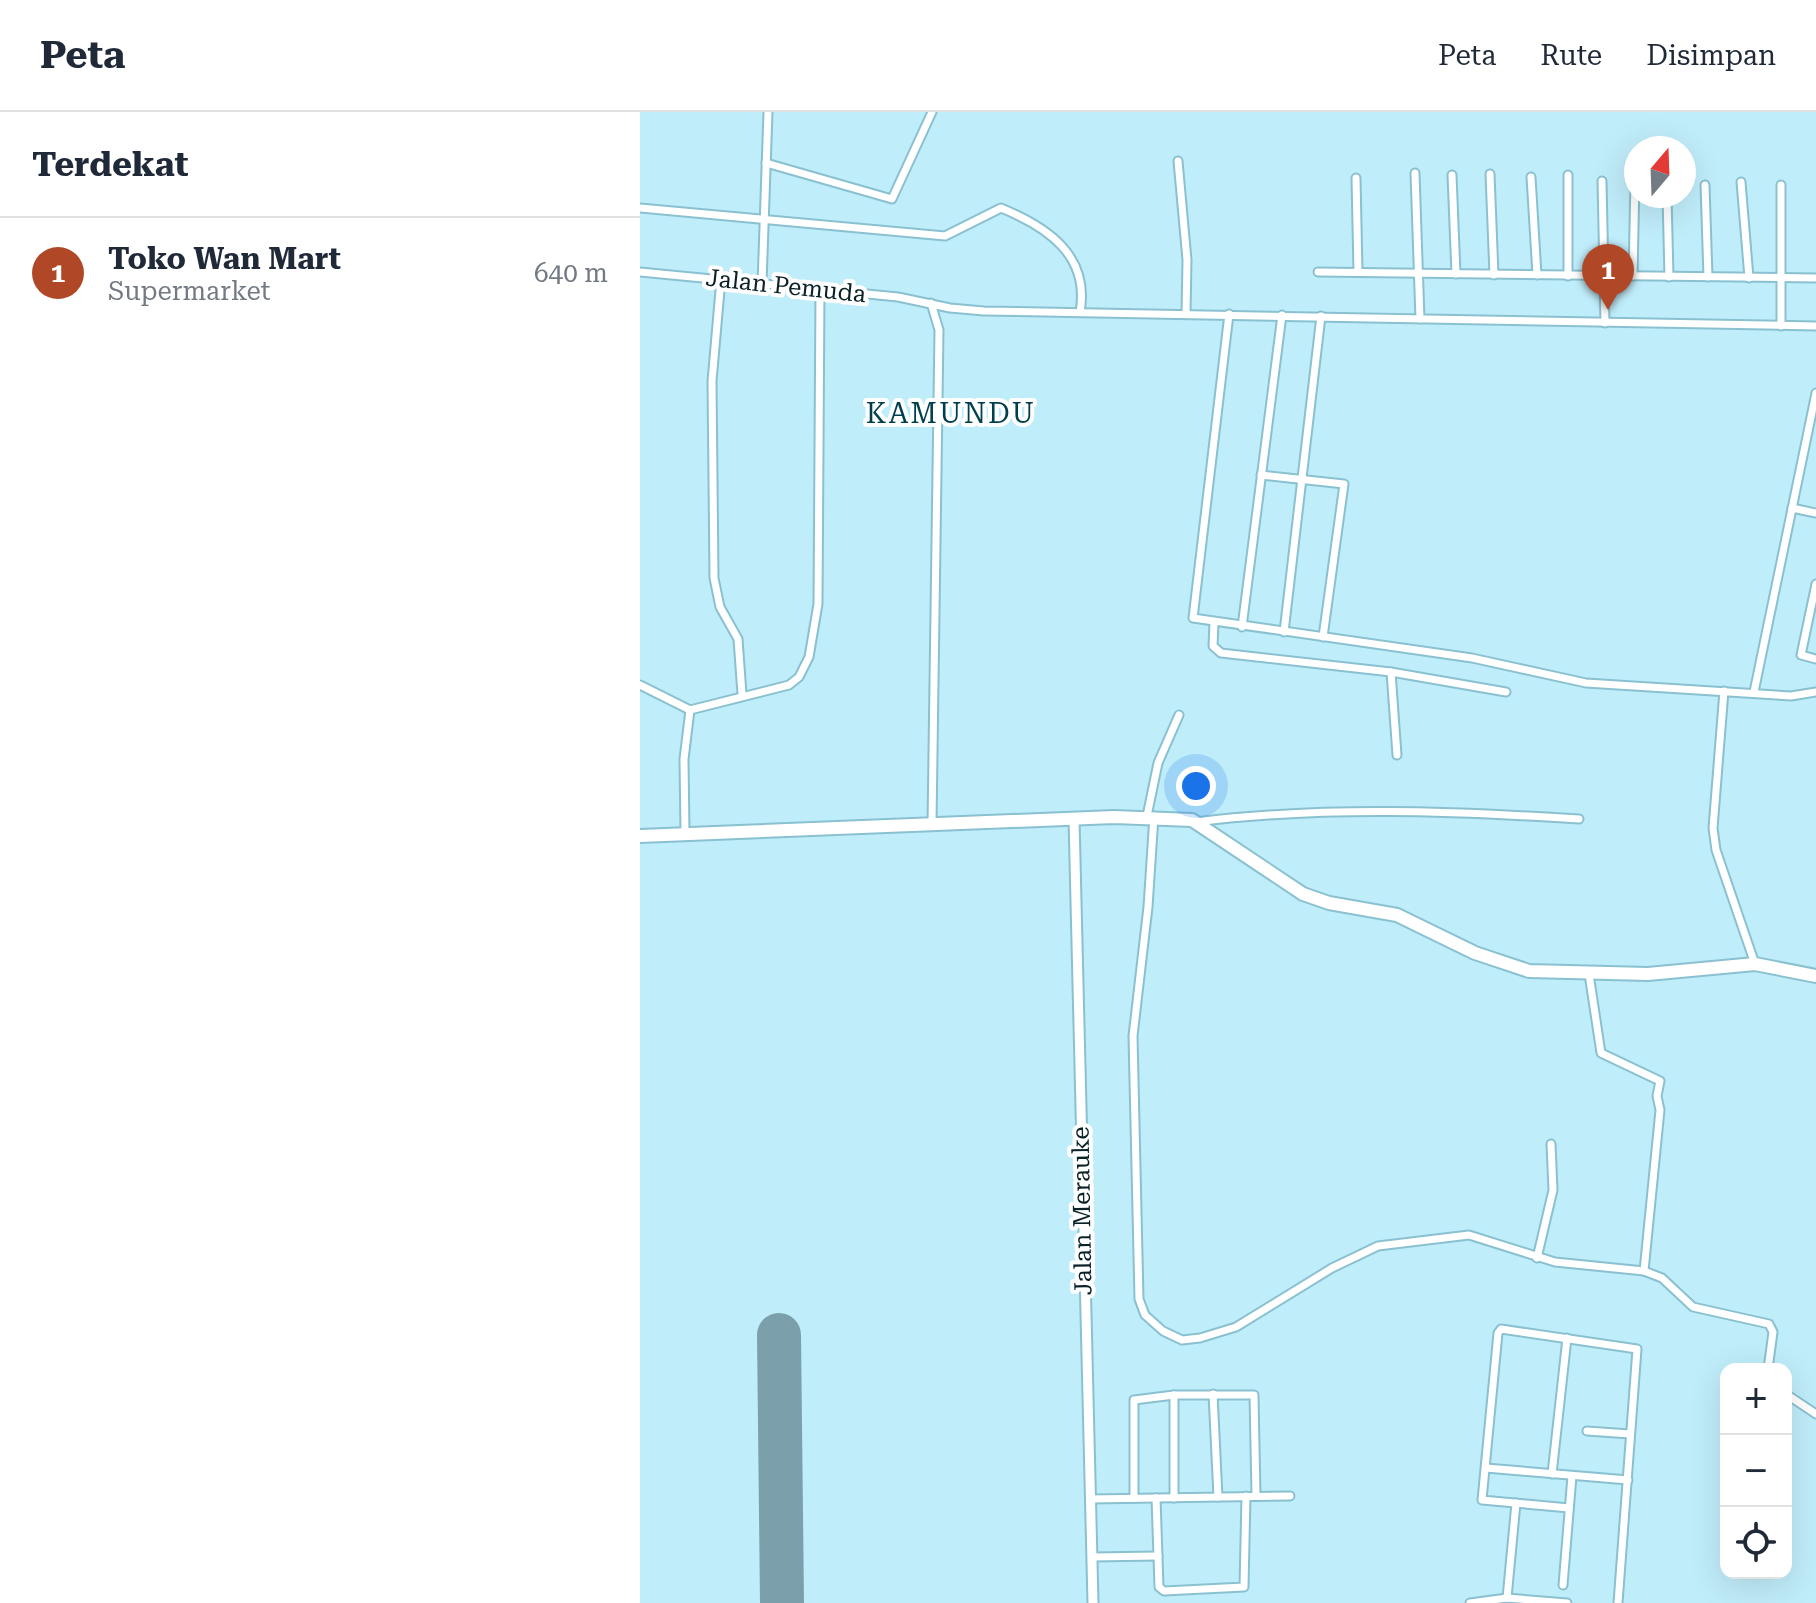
<!DOCTYPE html>
<html lang="id">
<head>
<meta charset="utf-8">
<style>
  :root { --surface:#fff; --page:#f2f2f3; --text:#1f2937; --muted:#747a83; --line:#e0e1e3; --accent:#b04827 }
  body { margin:0; font-family:"Roboto Serif",serif; background:var(--page); color:var(--text) }
  .controls { position:absolute; right:24px; bottom:24px; display:grid; overflow:hidden; border-radius:16px; box-shadow:0 8px 32px #0002 }
  .controls button { width:72px; height:72px; display:grid; place-items:center; padding:0; border:0; border-bottom:2px solid var(--line); background:var(--surface); color:var(--text); font:40px sans-serif }
  .compass { position:absolute; left:984px; top:24px; width:72px; height:72px; border-radius:50%; background:var(--surface); box-shadow:0 8px 32px #0002; rotate:19deg }
  .you { position:absolute; left:556px; top:674px; width:28px; height:28px; margin:-20px; border:6px solid #fff; border-radius:50%; background:#1a73e8; box-shadow:0 0 0 12px #1a73e833 }
  .badge { display:grid; place-items:center; width:52px; height:52px; border-radius:50%; background:var(--accent); color:#fff; font-size:26px; font-weight:700 }
  .pin { position:absolute; translate:-50% -66px; filter:drop-shadow(0 2px 4px #0008) }
  .pin::after { content:''; position:absolute; top:42px; width:28px; height:24px; background:inherit; clip-path:polygon(0 0,100% 0,50% 100%) }
  .list { margin:0; padding:0; list-style:none }
  h2 { display:flex; justify-content:space-between; align-items:center; height:104px; margin:0; padding:0 32px; font-size:34px }
  h2 small { font-size:26px; font-weight:400; color:var(--muted) }
  .list li { display:grid; grid-template-columns:52px 1fr auto; gap:24px; align-items:center; box-sizing:border-box; height:112px; padding:0 32px; border-top:2px solid var(--line) }
  .list b { display:block; font-size:30px; white-space:nowrap }
  .list p { margin:0; font-size:26px; white-space:nowrap; color:var(--muted) }
  .list em { font-size:26px; font-style:normal; color:var(--muted) }
  .icon { flex:none; width:44px; height:44px; fill:none; stroke:currentColor; stroke-width:2; stroke-linecap:round; stroke-linejoin:round }
  .map { position:relative; flex:none; width:1176px; height:1491px; overflow:hidden }
  header { display:flex; align-items:center; gap:48px; box-sizing:border-box; height:112px; padding:0 40px; background:var(--surface); border-bottom:2px solid var(--line) }
  header strong { font-size:38px }
  nav { display:flex; gap:44px; margin-inline-start:auto; font-size:28px }
  main { display:flex }
  aside { flex:1; background:var(--surface) }
  .map>svg:first-child { display:block }
  .lines { fill:none; stroke-linecap:round; stroke-linejoin:round }
  .runway { stroke:#7ca0ab; stroke-width:44 }
  .street-casing { stroke:#89c1d1; stroke-width:11 }
  .secondary-casing { stroke:#89c1d1; stroke-width:13 }
  .highway-casing { stroke:#89c1d1; stroke-width:16 }
  .street { stroke:#fff; stroke-width:7 }
  .secondary { stroke:#fff; stroke-width:9 }
  .highway { stroke:#fff; stroke-width:12 }
  .labels { text-anchor:middle; stroke-width:8; stroke-linejoin:round; paint-order:stroke }
  .street-label { font-size:24px; fill:#0a2127; stroke:#fff }
  .quarter-label { font-size:28px; letter-spacing:2px; fill:#003f4d; stroke:#fff }
</style>
</head>
<body>
<header>
<strong>Peta</strong>
<nav><a>Peta</a><a>Rute</a><a>Disimpan</a></nav>
</header>
<main>
<aside>
<h2>Terdekat<small></small></h2>
<ul class="list">
<li><span class="badge">1</span><div><b>Toko Wan Mart</b><p>Supermarket</p></div><em>640 m</em></li>
</ul>
</aside>
<div class="map">
<svg width="1176" height="1491" viewBox="0 0 1176 1491">
  <rect width="100%" height="100%" fill="#c0edfa"/>
  <g class="lines">
    <polyline class="runway" points="139,1223 142,1491"/>
    <g class="street-casing">
      <g id="street">
        <polyline points="538,49 547,148 546,201"/>
        <polyline points="126,51 252,87 292,0"/>
        <polyline points="775,61 780,207"/>
        <polyline points="850,62 854,163"/>
        <polyline points="812,63 816,162"/>
        <polyline points="891,65 897,163"/>
        <polyline points="716,66 718,160"/>
        <polyline points="962,69 965,211"/>
        <polyline points="1101,70 1109,166"/>
        <polyline points="1065,73 1068,165"/>
        <polyline points="1141,73 1141,214"/>
        <polyline points="1027,84 1029,165"/>
        <path d="M0,96L305,124L361,96C408,115 450,144 440,200"/>
        <polyline points="0,160 258,185 310,196 344,199 1176,214"/>
        <polyline points="678,160 1176,166"/>
        <polyline points="928,164 928,63"/>
        <polyline points="993,164 995,68"/>
        <polyline points="81,167 72,269 74,466 80,495 98,527 102,582"/>
        <polyline points="122,172 128,0"/>
        <polyline points="291,191 299,218 292,712"/>
        <polyline points="589,202 553,506 832,546 946,571 1151,584 1176,580"/>
        <polyline points="621,363 704,372 683,525"/>
        <polyline points="1152,396 1176,401"/>
        <polyline points="1176,472 1161,543 1176,547"/>
        <polyline points="574,511 573,534 581,541 751,560 866,580"/>
        <polyline points="602,515 642,203"/>
        <polyline points="644,520 681,204"/>
        <polyline points="751,560 757,643"/>
        <polyline points="0,573 50,598 149,573 159,565 169,545 178,492 180,178"/>
        <polyline points="1084,579 1073,716 1076,738 1115,852"/>
        <polyline points="1114,580 1176,281"/>
        <polyline points="507,704 518,651 539,603"/>
        <polyline points="514,704 508,795 493,924 499,1187 505,1203 523,1219 542,1228 560,1226 596,1215 692,1156 738,1134 829,1123 915,1150 1004,1159 1020,998 1017,984 1020,969 961,941 949,862"/>
        <path d="M556,710C681,694 814,699 939,707"/>
        <polyline points="45,721 44,647 50,598"/>
        <polyline points="897,1146 913,1078 911,1032"/>
        <polyline points="1004,1159 1022,1166 1053,1195 1129,1212 1133,1220 1128,1257"/>
        <polyline points="573,1282 578,1385"/>
        <polyline points="1146,1282 1176,1302"/>
        <polyline points="534,1283 534,1386"/>
        <polyline points="947,1319 990,1322"/>
        <polyline points="846,1356 988,1368"/>
        <polyline points="912,1362 927,1226"/>
        <polyline points="494,1386 494,1288 534,1283 614,1283 616,1384"/>
        <polyline points="516,1386 519,1475 524,1479 604,1475 606,1384"/>
        <polyline points="450,1387 650,1384"/>
        <polyline points="929,1396 842,1388 858,1221 861,1217 997,1237 978,1491"/>
        <polyline points="452,1445 518,1444"/>
        <polyline points="923,1473 932,1364"/>
        <polyline points="867,1486 876,1391"/>
        <polyline points="830,1491 867,1486 927,1491"/>
      </g>
    </g>
    <g class="secondary-casing">
      <polyline id="secondary" points="434,707 453,1491"/>
    </g>
    <g class="highway-casing">
      <polyline id="highway" points="0,724 474,705 552,708 663,782 689,791 757,803 835,841 889,859 1008,862 1115,852 1176,864"/>
    </g>
    <use href="#street" class="street"/>
    <use href="#secondary" class="secondary"/>
    <use href="#highway" class="highway"/>
  </g>
  <g class="labels">
    <g class="street-label">
      <text transform="translate(146 174) rotate(6)" y="8">Jalan Pemuda</text>
      <text transform="translate(442 1099) rotate(-91)" y="8">Jalan Merauke</text>
    </g>
    <g class="quarter-label">
      <text x="311" y="311">KAMUNDU</text>
    </g>
  </g>
</svg>
<div class="controls">
<button>+</button>
<button>−</button>
<button><svg class="icon" aria-label="locate" viewBox="0 0 24 24"><circle cx="12" cy="12" r="6"/><path d="M12 2v4M12 18v4M2 12h4M18 12h4"/></svg></button>
</div>
<svg class="compass" viewBox="-18 -18 36 36"><path d="M0-13l5 13h-10z" fill="#e53935"/><path d="M0 13l5-13h-10z" fill="#747a83"/></svg>
<div class="you"></div>
<div class="pin badge" style="left:968px;top:198px">1</div>
</div>
</main>
</body>
</html>
